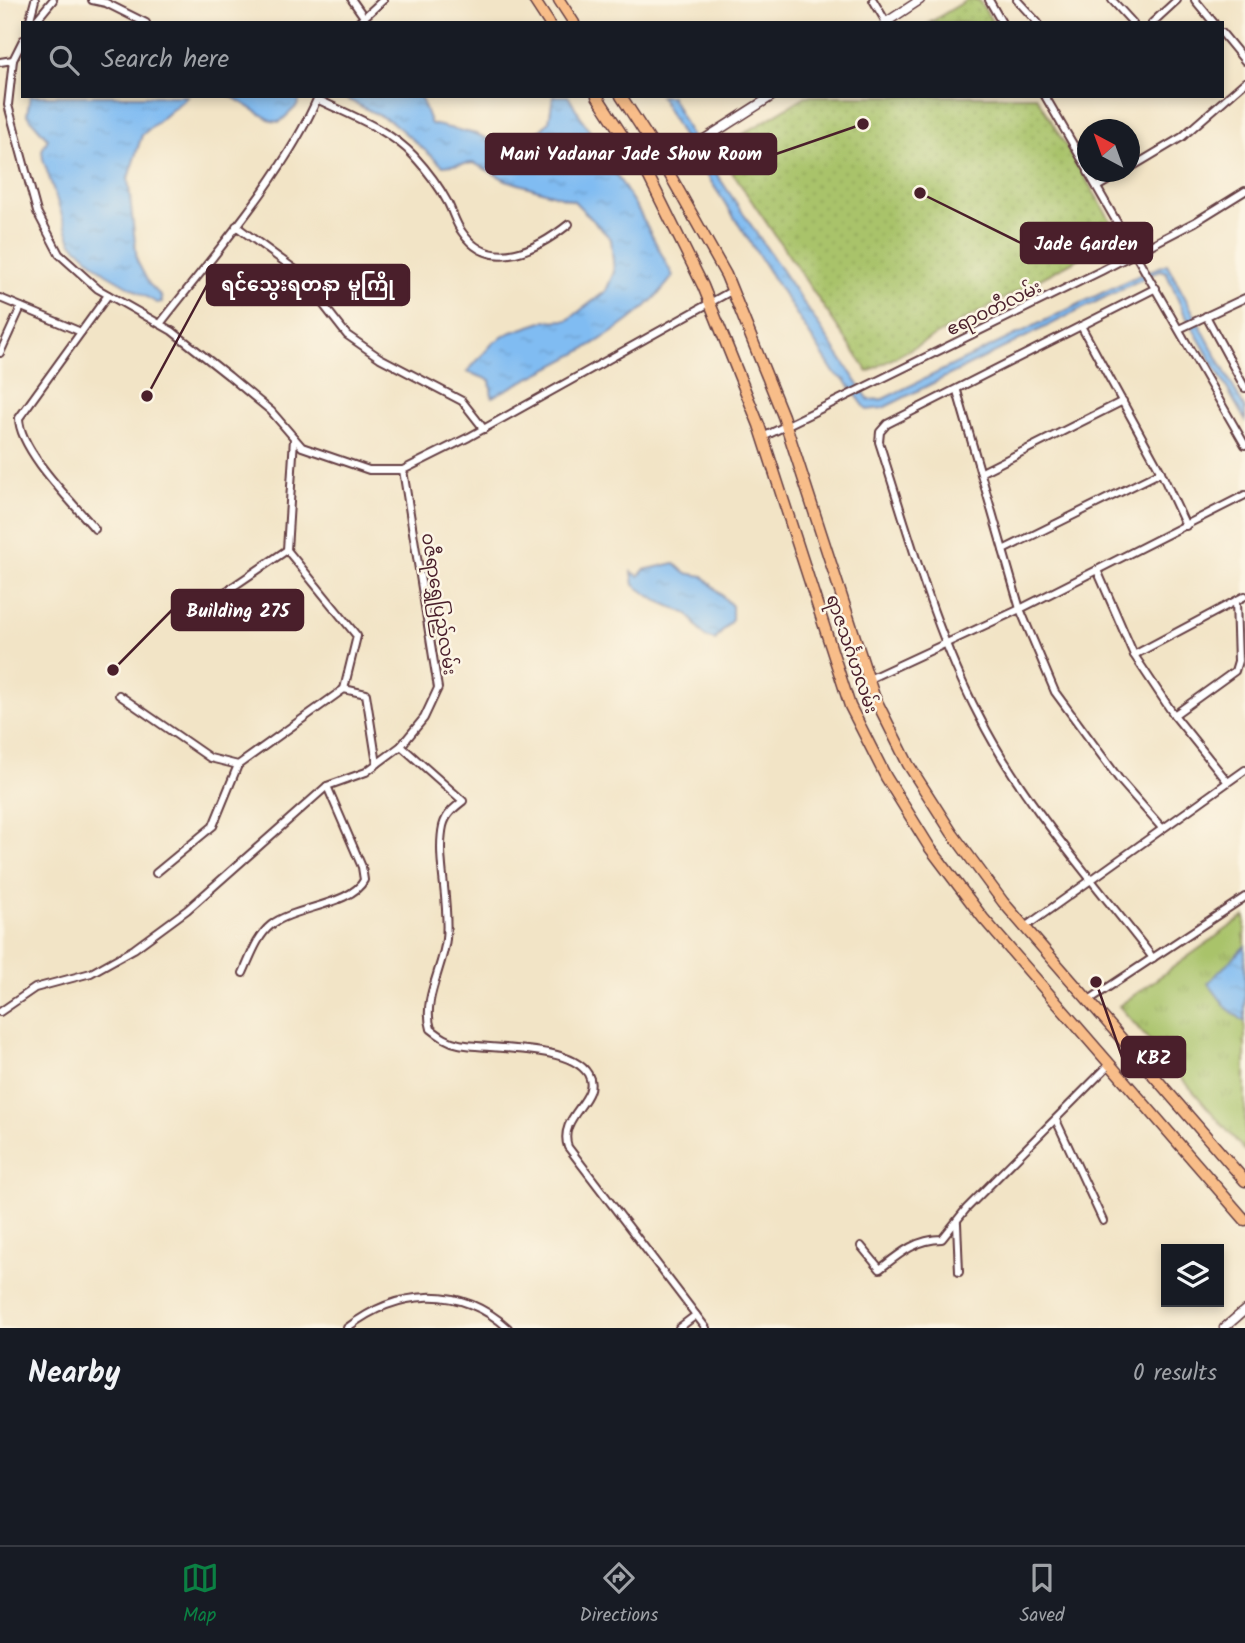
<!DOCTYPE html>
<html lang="en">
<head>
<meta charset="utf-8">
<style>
  :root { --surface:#171b24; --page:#20242c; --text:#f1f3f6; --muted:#9ea1a6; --line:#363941; --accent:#0b8043 }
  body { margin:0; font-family:Kalam,"Noto Sans Myanmar",sans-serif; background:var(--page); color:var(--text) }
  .controls { position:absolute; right:21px; bottom:21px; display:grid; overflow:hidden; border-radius:0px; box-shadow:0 4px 10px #0003 }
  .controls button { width:63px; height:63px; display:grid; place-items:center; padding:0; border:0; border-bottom:2px solid var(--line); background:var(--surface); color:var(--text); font:35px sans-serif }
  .compass { position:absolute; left:1077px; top:119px; width:63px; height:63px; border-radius:50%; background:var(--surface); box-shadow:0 4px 10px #0003; rotate:319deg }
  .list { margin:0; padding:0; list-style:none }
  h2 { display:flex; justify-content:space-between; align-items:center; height:91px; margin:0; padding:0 28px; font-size:30px }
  h2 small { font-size:23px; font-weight:400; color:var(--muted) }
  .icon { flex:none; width:38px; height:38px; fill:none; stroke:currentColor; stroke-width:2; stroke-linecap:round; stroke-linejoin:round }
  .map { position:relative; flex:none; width:1245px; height:1328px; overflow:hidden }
  .search { position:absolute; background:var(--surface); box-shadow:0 4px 10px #0003; left:21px; right:21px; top:21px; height:77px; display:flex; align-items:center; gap:18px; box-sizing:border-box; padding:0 24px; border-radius:0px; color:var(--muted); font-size:26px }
  .sheet { height:217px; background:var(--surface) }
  nav { display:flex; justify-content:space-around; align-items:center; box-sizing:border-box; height:98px; border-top:2px solid var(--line); background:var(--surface); font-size:19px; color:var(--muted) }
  nav a { display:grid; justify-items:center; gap:4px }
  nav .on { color:var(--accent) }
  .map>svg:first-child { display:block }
  .grass { fill:url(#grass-tufts); stroke:#7a714a; stroke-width:2 }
  .park { fill:url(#park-dots); stroke:#7a714a; stroke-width:2 }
  .water { fill:url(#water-ripples); stroke:#656e8e; stroke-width:2 }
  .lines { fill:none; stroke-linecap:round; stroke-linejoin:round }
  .minor-casing { stroke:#633d42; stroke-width:10 }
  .tertiary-casing { stroke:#633d42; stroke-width:11 }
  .primary-casing { stroke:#633d42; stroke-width:13 }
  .minor { stroke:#fff; stroke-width:6 }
  .tertiary { stroke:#fff; stroke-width:8 }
  .primary { stroke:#f8bd89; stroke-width:10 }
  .labels { text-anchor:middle; stroke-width:5; stroke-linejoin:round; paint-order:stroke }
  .street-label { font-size:18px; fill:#4a1f2b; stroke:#fcf5e5 }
  .leader { fill:none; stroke:#4a1f2b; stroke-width:2.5 }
  .callout-dot { fill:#4a1f2b; stroke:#fcf5e5; stroke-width:2.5 }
  .callout { fill:#4a1f2b; stroke:#4a1f2b; stroke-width:2.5 }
  .callout-label { font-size:19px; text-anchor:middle; font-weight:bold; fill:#fff }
</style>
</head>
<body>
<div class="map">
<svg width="1245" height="1328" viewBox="0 0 1245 1328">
  <defs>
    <pattern id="grass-tufts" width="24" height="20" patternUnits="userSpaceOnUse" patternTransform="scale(1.75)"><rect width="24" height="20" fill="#a9c36a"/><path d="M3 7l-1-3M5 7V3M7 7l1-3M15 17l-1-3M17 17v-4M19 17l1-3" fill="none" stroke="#93a75c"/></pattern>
    <pattern id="park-dots" width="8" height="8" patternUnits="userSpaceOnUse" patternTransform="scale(1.75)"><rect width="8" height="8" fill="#a9c36a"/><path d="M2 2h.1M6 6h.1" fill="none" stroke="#93a75c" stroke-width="1.8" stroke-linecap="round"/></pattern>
    <pattern id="water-ripples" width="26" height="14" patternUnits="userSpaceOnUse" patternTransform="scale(1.75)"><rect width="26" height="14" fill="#80bcf2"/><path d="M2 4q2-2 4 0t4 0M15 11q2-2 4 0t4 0" fill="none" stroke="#70a1d0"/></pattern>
  </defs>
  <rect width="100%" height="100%" fill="#fcf5e5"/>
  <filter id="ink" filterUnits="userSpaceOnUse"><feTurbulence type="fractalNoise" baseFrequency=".0143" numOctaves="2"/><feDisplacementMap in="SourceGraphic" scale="14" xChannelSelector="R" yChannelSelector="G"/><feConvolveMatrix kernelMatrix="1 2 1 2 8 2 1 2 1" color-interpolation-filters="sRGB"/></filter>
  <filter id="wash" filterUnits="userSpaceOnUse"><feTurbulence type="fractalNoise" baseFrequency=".00686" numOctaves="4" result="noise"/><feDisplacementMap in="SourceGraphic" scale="28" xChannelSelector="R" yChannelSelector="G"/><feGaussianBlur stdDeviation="1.57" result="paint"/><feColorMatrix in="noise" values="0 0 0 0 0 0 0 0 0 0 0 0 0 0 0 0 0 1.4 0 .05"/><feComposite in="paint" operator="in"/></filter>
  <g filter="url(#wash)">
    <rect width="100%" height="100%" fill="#f2e4c6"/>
    <polygon class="grass" points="1245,916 1245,1151 1119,1006"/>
    <g class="park">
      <polygon points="967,0 979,0 993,23 929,23"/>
      <polygon points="806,96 1036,96 1120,236 868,372 717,150"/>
    </g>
    <g class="water">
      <polygon points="30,96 188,96 142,135 128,178 137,261 149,284 161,296 162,302 157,303 105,273 71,242 43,159 42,150 48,139 27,115"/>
      <polygon points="231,96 301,96 297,106 280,122 272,121"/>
      <path d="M341,96H420L431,124L476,134L518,151L549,122L553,96H568L640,213L673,276C632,334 554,364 492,397L490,380L467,372L493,343L509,333L545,321L568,320L606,291L614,272L611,239L574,201L506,180L474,163L443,166L392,122Z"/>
      <polygon points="660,96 671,96 691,136 869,400 883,399 1137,276 1167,264 1245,409 1245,420 1183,311 1166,272 1160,270 883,408 867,410 845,380 835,374 685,141"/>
      <polygon points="674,563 685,573 703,576 732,606 732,620 715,640 705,637 688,614 656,600 634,585 632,572 639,576 644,570"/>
      <polygon points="1245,946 1245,1022 1227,1008 1208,983"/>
    </g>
  </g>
  <g filter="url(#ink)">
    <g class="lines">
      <g class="minor-casing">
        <g id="minor">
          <polyline points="92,0 106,3 146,23"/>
          <polyline points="352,0 364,17"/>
          <polyline points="873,0 886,22"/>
          <polyline points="989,0 1002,23"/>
          <polyline points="1017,0 1038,23"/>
          <polyline points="1112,0 1133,23"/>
          <polyline points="1195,0 1214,23"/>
          <polyline points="29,23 35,0"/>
          <polyline points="34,23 53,0"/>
          <polyline points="358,23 383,0"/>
          <polyline points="1152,23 1177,0"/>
          <polyline points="1222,33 1245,61"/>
          <polyline points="23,40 13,60 8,105 37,212 59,254 98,289 172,331 229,376 271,411 302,447 369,470 403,470"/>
          <polyline points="0,62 13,60"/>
          <polyline points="1045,96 1088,170"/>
          <path d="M317,99C349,115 389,129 414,156C426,169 440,188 448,203C453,213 456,224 462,232C491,275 539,248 569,224"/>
          <polyline points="1130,168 1182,137 1245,82"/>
          <polyline points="1088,172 1245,445"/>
          <polyline points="1097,187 1123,172"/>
          <polyline points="236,226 297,271 347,335 380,358 462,401 484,429"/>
          <polyline points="0,298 81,332"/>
          <polyline points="1206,316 1245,388"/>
          <path d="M160,324C212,257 285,174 318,97"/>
          <polyline points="1081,326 1161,472 1186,526"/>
          <polyline points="1179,329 1245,298"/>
          <polyline points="0,353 21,307"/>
          <polyline points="957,391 1020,609 1055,692 1119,779 1162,828"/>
          <polyline points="763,437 1101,271 1195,222 1245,191"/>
          <polyline points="294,438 287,550 357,636 344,689"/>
          <polyline points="982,472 1123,401"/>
          <path d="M95,529C74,504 19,450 19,418L108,295"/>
          <polyline points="1003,550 1161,472"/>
          <polyline points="1097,570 1134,655 1174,715 1227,781"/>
          <polyline points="212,601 287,550"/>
          <polyline points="1134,655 1245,596"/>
          <polyline points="869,679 1020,609 1245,495"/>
          <polyline points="119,695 210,758 238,765 344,689 366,694 377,764"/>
          <polyline points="1174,715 1235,671 1238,661 1236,601"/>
          <path d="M401,746L463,801C454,808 446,814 443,826C436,858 450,902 446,939C443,968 422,1000 431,1029C440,1036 448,1042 459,1044C490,1050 570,1044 588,1074C602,1099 557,1116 568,1147L706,1328"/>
          <polyline points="156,873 213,826 238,765"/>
          <polyline points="1025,927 1245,770"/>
          <path d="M1153,958C1093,880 1024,805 979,716C934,630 909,534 879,442L880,432L887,424L1156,288"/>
          <path d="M243,973C250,958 257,936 271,925C293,907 352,905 364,880L362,867L327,786"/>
          <polyline points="1089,1000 1245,897"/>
          <polyline points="0,1012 35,988 91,973 134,949 187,910 327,786 366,772 401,746 424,718 438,688 403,470 469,437 733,290"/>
          <polyline points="1056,1120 1103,1221"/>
          <polyline points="957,1223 959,1272"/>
          <path d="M861,1246L880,1269C899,1254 916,1239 942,1239L966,1209L1110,1064"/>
          <path d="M347,1328C397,1289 459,1284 508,1328"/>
          <polyline points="679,1328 696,1315"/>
        </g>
      </g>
      <g class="tertiary-casing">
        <g id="tertiary">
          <polyline points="885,23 920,0"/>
          <polyline points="648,175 772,96"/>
          <polyline points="1224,1328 1245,1310"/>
        </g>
      </g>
      <g class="primary-casing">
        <g id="primary">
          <polyline points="534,0 549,23"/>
          <polyline points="559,0 574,23"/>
          <polyline points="597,96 648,175 703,286 759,425 850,706 886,777 930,848 983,918 1245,1220"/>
          <polyline points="621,96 656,150 726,275 783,416 874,696 908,764 952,833 1003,902 1245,1181"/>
        </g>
      </g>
      <use href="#minor" class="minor"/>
      <use href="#tertiary" class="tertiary"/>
      <use href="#primary" class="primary"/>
    </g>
  </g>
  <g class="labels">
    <g class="street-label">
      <text transform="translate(994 308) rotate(-26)" y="6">ဧရာဝတီလမ်း</text>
      <text transform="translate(439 604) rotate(81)" y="6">ဝဇီရာရွှေပြည်လမ်း</text>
      <text transform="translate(852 654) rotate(71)" y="6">ရာဇသင်္ဂဟလမ်း</text>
    </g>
  </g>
  <path class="leader" d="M863 124L776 154M920 193L1021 243M147 396L207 285M113 670L172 610M1096 982L1122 1057"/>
  <g class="callout-dot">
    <circle cx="863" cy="124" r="7"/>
    <circle cx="920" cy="193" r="7"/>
    <circle cx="147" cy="396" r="7"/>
    <circle cx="113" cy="670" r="7"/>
    <circle cx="1096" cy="982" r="7"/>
  </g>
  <g class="callout">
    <rect x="486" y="134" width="290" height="40" rx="7"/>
    <rect x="1021" y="223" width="131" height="40" rx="7"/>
    <rect x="207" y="265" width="202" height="40" rx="7"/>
    <rect x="172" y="590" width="131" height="40" rx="7"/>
    <rect x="1122" y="1037" width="63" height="40" rx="7"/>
  </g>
  <g class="callout-label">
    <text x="631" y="160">Mani Yadanar Jade Show Room</text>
    <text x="1086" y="250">Jade Garden</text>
    <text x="308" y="291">ရင်သွေးရတနာ မူကြို</text>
    <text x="238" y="617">Building 275</text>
    <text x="1154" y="1064">KBZ</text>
  </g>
</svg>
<div class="controls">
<button><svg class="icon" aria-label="layers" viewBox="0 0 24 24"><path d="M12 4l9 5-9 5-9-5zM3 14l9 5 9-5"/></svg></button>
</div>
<svg class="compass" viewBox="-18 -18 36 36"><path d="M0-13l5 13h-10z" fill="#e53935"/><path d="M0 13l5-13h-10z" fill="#9ea1a6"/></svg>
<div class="search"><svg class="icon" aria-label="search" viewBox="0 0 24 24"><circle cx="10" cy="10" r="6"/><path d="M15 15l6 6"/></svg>Search here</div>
</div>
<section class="sheet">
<h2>Nearby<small>0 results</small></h2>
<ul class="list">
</ul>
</section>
<nav>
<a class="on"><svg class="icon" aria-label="map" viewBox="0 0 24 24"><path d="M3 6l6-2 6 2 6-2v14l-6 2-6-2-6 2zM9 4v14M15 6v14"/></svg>Map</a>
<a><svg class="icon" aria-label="directions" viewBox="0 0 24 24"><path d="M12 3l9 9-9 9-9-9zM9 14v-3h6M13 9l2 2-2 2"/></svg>Directions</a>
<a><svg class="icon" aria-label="saved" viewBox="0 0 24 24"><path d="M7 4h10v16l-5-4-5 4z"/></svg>Saved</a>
</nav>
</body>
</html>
